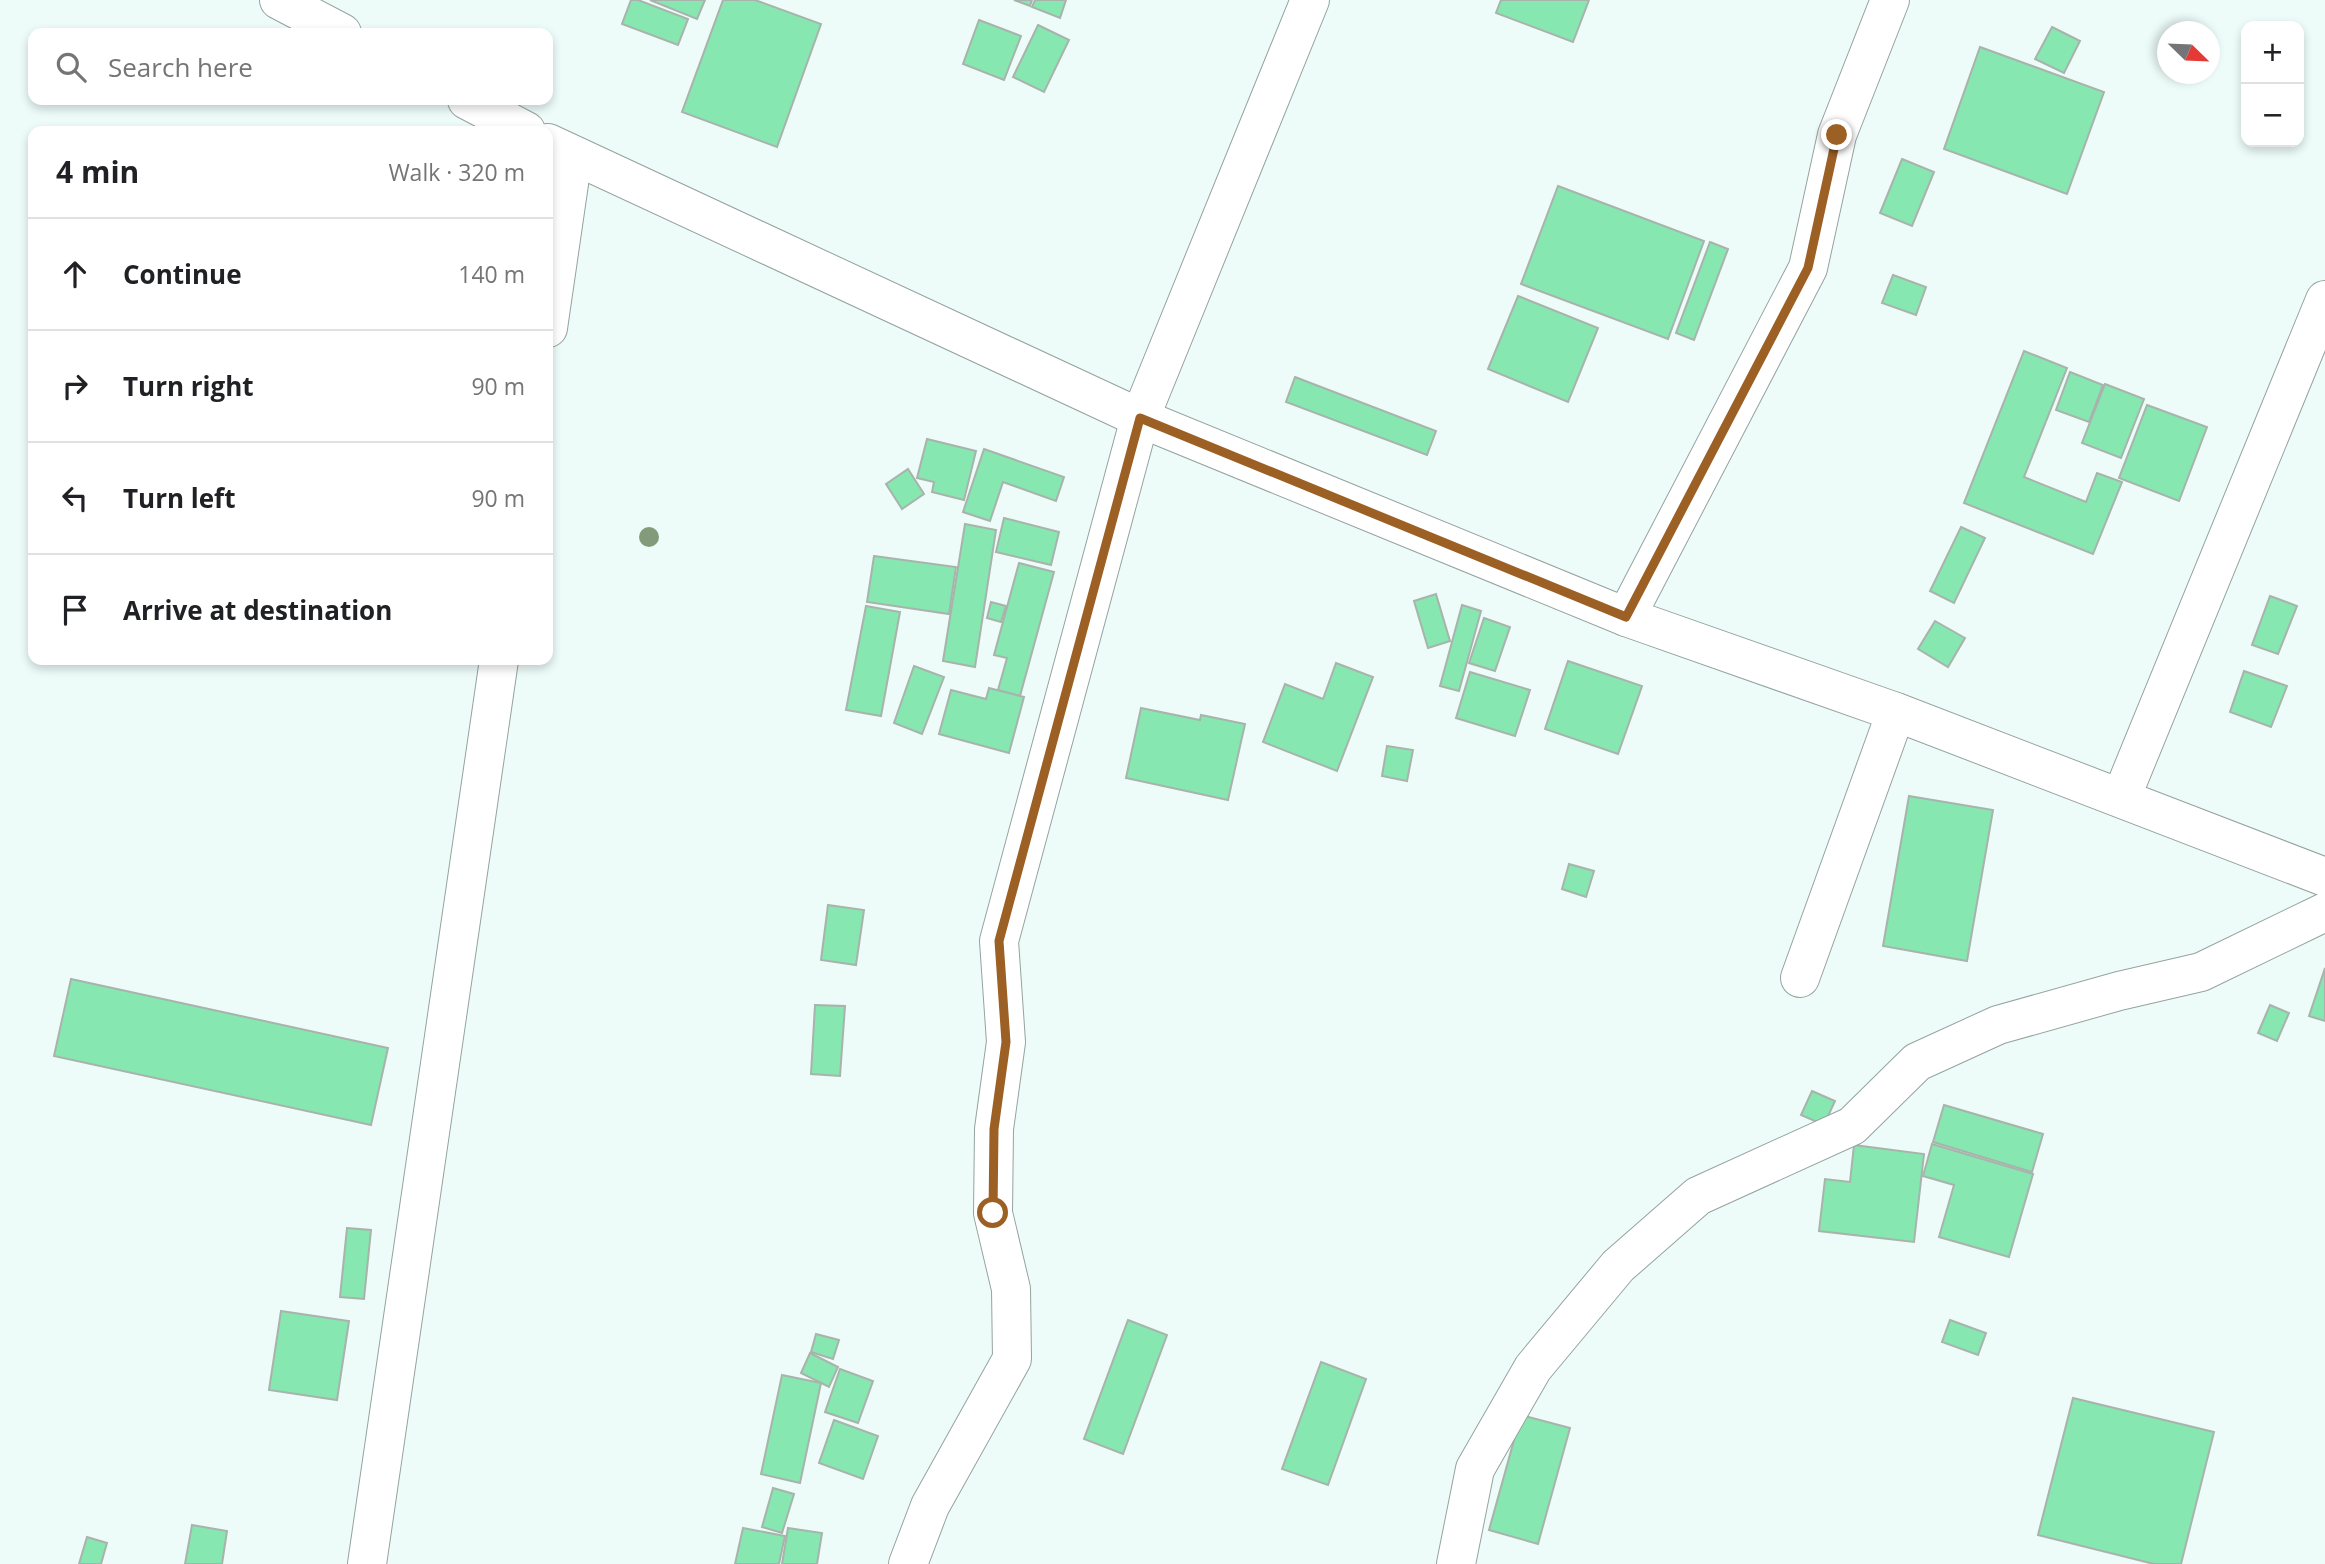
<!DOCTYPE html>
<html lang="en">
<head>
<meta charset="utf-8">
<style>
  :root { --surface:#fff; --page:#f2f2f2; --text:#202124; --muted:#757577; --line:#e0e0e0 }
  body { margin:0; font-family:"Open Sans",sans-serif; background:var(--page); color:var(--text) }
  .controls { position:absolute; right:21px; top:21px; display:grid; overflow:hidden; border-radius:14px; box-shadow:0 4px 10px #0003 }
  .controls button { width:63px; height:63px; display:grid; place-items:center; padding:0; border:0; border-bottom:2px solid var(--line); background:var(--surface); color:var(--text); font:35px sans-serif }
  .compass { position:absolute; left:2157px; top:21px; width:63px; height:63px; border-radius:50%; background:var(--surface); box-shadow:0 4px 10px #0003; rotate:113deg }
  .stop { position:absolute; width:21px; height:21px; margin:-16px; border:5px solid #9c5f24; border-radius:50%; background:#fff }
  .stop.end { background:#9c5f24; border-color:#fff; box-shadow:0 2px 7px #0008 }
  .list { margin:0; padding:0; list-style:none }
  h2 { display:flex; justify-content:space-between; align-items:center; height:91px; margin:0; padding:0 28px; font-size:30px }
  h2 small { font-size:23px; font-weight:400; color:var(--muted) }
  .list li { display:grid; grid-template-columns:46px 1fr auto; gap:21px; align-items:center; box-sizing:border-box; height:112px; padding:0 28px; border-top:2px solid var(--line) }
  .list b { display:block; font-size:26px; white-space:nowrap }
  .list em { font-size:23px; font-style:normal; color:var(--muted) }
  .icon { flex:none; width:38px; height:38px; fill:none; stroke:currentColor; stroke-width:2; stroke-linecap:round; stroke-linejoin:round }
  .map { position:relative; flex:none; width:2325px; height:1564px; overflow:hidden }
  .search { position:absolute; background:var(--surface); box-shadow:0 4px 10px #0003; left:28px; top:28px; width:525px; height:77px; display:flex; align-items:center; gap:18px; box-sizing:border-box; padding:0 24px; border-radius:14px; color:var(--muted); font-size:26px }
  .panel { position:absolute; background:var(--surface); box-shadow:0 4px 10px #0003; left:28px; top:126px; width:525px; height:539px; border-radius:14px }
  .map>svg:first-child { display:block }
  .building { fill:#86e7b1; stroke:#a8b3ac; stroke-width:2 }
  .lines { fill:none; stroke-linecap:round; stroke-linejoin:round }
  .minor-casing { stroke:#95a3a0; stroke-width:40 }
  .minor { stroke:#fff; stroke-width:38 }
  .tree { fill:#839b7b }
  .route { stroke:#9c5f24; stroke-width:9 }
</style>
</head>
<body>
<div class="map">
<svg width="2325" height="1564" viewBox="0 0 2325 1564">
  <rect width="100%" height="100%" fill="#edfcf9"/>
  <g class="building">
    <polygon points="631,0 638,0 688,19 678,45 622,24"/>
    <polygon points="650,0 705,0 697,19"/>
    <polygon points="723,0 755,0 821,24 777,147 682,112"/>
    <polygon points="1014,0 1032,0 1030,6"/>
    <polygon points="1035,0 1066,0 1060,18 1032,7"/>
    <polygon points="1501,0 1589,0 1573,42 1496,13"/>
    <polygon points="979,20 1021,36 1004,80 963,64"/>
    <polygon points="1038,25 1069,40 1044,92 1013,77"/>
    <polygon points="2052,27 2080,41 2064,73 2035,59"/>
    <polygon points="1980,47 2104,92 2067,194 1944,149"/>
    <polygon points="1902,159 1934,172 1912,226 1880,213"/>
    <polygon points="1558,186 1704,241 1668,339 1521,284"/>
    <polygon points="1710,242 1728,249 1694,340 1676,333"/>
    <polygon points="1893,275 1926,287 1916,315 1882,303"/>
    <polygon points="1518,296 1598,328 1568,402 1488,369"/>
    <polygon points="2024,351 2067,368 2024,477 2086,502 2097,473 2122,482 2093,554 1964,503"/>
    <polygon points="2070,372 2103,385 2089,422 2056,410"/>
    <polygon points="1295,377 1436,431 1427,455 1286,402"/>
    <polygon points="2105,384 2144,399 2121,458 2082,443"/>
    <polygon points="2147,405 2207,427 2179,501 2119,478"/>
    <polygon points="927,439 976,451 964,500 932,492 934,482 917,478"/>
    <polygon points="984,449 1064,477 1056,501 1003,482 990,521 963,512"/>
    <polygon points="908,469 924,494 902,509 886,484"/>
    <polygon points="1004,518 1059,532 1051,565 996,552"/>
    <polygon points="965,524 996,530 975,667 943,661"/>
    <polygon points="1961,527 1985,538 1954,603 1930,591"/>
    <polygon points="874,556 956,567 949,614 867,602"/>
    <polygon points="1019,563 1054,572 1020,696 998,690 1007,658 994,655"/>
    <polygon points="1436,594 1450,641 1428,648 1414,601"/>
    <polygon points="2270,596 2297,606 2278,654 2252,645"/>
    <polygon points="991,602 1006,606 1001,622 987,618"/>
    <polygon points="1462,605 1481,611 1459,691 1440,686"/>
    <polygon points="866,606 900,612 881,716 846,710"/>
    <polygon points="1484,618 1510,627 1495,671 1469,663"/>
    <polygon points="1935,621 1965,638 1948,667 1918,649"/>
    <polygon points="1568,661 1642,686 1618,754 1545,729"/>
    <polygon points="1336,663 1373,677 1337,771 1263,742 1285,684 1323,699"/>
    <polygon points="914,666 944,677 922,734 894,723"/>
    <polygon points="2244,671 2287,686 2271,727 2230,712"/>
    <polygon points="1470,672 1530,690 1515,736 1456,718"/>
    <polygon points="989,688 1024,697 1009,753 939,734 951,690 986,699"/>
    <polygon points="1141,708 1200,720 1201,715 1245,724 1228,800 1126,778"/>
    <polygon points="1387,746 1413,750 1407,781 1382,776"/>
    <polygon points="1909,796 1993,810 1967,961 1883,946"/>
    <polygon points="1569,864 1594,871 1586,897 1562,889"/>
    <polygon points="828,905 864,910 856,965 821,960"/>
    <polygon points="2325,968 2325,1021 2309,1016"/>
    <polygon points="71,979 388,1048 371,1125 54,1056"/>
    <polygon points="815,1005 845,1006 840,1076 811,1074"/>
    <polygon points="2270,1005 2289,1013 2277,1041 2258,1033"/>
    <polygon points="1812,1091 1835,1101 1824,1125 1801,1115"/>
    <polygon points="1944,1105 2043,1134 2032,1172 1933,1142"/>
    <polygon points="1932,1144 2033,1174 2009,1257 1939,1237 1954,1185 1923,1176"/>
    <polygon points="1854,1145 1924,1154 1914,1242 1819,1231 1825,1179 1850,1182"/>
    <polygon points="347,1228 371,1230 364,1299 340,1297"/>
    <polygon points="281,1311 349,1321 337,1400 269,1390"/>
    <polygon points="1128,1320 1167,1335 1123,1454 1084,1439"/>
    <polygon points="1950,1320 1986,1333 1978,1355 1942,1342"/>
    <polygon points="816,1334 839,1340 833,1359 811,1352"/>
    <polygon points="810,1353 838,1367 829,1387 801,1373"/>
    <polygon points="1321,1362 1366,1379 1328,1485 1282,1469"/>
    <polygon points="840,1369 873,1381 858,1423 825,1412"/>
    <polygon points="782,1375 821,1383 800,1483 761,1474"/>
    <polygon points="2073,1398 2214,1432 2181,1564 2154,1564 2038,1535"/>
    <polygon points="1521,1415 1570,1428 1538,1544 1489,1530"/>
    <polygon points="834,1420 878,1436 863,1479 819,1463"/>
    <polygon points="773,1488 794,1494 782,1533 762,1527"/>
    <polygon points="192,1525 227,1531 222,1564 185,1564"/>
    <polygon points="743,1528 785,1536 779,1564 735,1564"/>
    <polygon points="788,1528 822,1533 817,1564 782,1564"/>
    <polygon points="87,1537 107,1543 101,1564 79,1564"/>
  </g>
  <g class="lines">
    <g class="minor-casing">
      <g id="minor">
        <polyline points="279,0 342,33"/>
        <polyline points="467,100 526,131"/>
        <polyline points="548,143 1140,418 1626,617 1896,712 2325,877"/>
        <polyline points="548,328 573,156"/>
        <polyline points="1626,617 1808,268 1837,135 1890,0"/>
        <polyline points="2121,798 2325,300"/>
        <polyline points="1800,978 1896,712"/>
        <polyline points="367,1564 499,660"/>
        <polyline points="908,1564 930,1506 1012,1359 1011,1289 993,1213 994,1129 1006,1042 999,941 1140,418 1310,0"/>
        <polyline points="1456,1564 1475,1469 1533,1368 1618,1266 1698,1196 1852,1126 1917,1062 1998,1025 2119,991 2201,972 2325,912"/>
      </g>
    </g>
    <use href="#minor" class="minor"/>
  </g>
  <circle class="tree" cx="649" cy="537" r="10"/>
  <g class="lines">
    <polyline class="route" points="993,1213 994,1129 1006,1042 999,941 1140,418 1626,617 1808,268 1837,135"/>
  </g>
</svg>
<div class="controls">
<button>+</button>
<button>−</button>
</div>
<svg class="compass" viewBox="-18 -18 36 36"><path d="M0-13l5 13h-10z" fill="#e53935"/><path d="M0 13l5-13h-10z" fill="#757577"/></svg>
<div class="stop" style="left:993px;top:1213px"></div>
<div class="stop end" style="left:1837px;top:135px"></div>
<div class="search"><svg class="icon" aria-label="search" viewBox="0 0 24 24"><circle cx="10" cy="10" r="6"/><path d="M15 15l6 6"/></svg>Search here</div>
<section class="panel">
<h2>4 min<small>Walk · 320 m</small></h2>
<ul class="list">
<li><svg class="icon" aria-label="ahead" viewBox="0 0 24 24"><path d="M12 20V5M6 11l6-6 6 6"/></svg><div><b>Continue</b></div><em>140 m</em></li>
<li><svg class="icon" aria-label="right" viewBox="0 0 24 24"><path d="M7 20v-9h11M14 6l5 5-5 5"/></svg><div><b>Turn right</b></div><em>90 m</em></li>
<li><svg class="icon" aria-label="left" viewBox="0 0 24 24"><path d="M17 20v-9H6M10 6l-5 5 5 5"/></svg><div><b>Turn left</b></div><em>90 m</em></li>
<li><svg class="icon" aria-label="arrive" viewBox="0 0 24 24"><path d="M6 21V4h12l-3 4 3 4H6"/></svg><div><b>Arrive at destination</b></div></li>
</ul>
</section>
</div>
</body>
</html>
